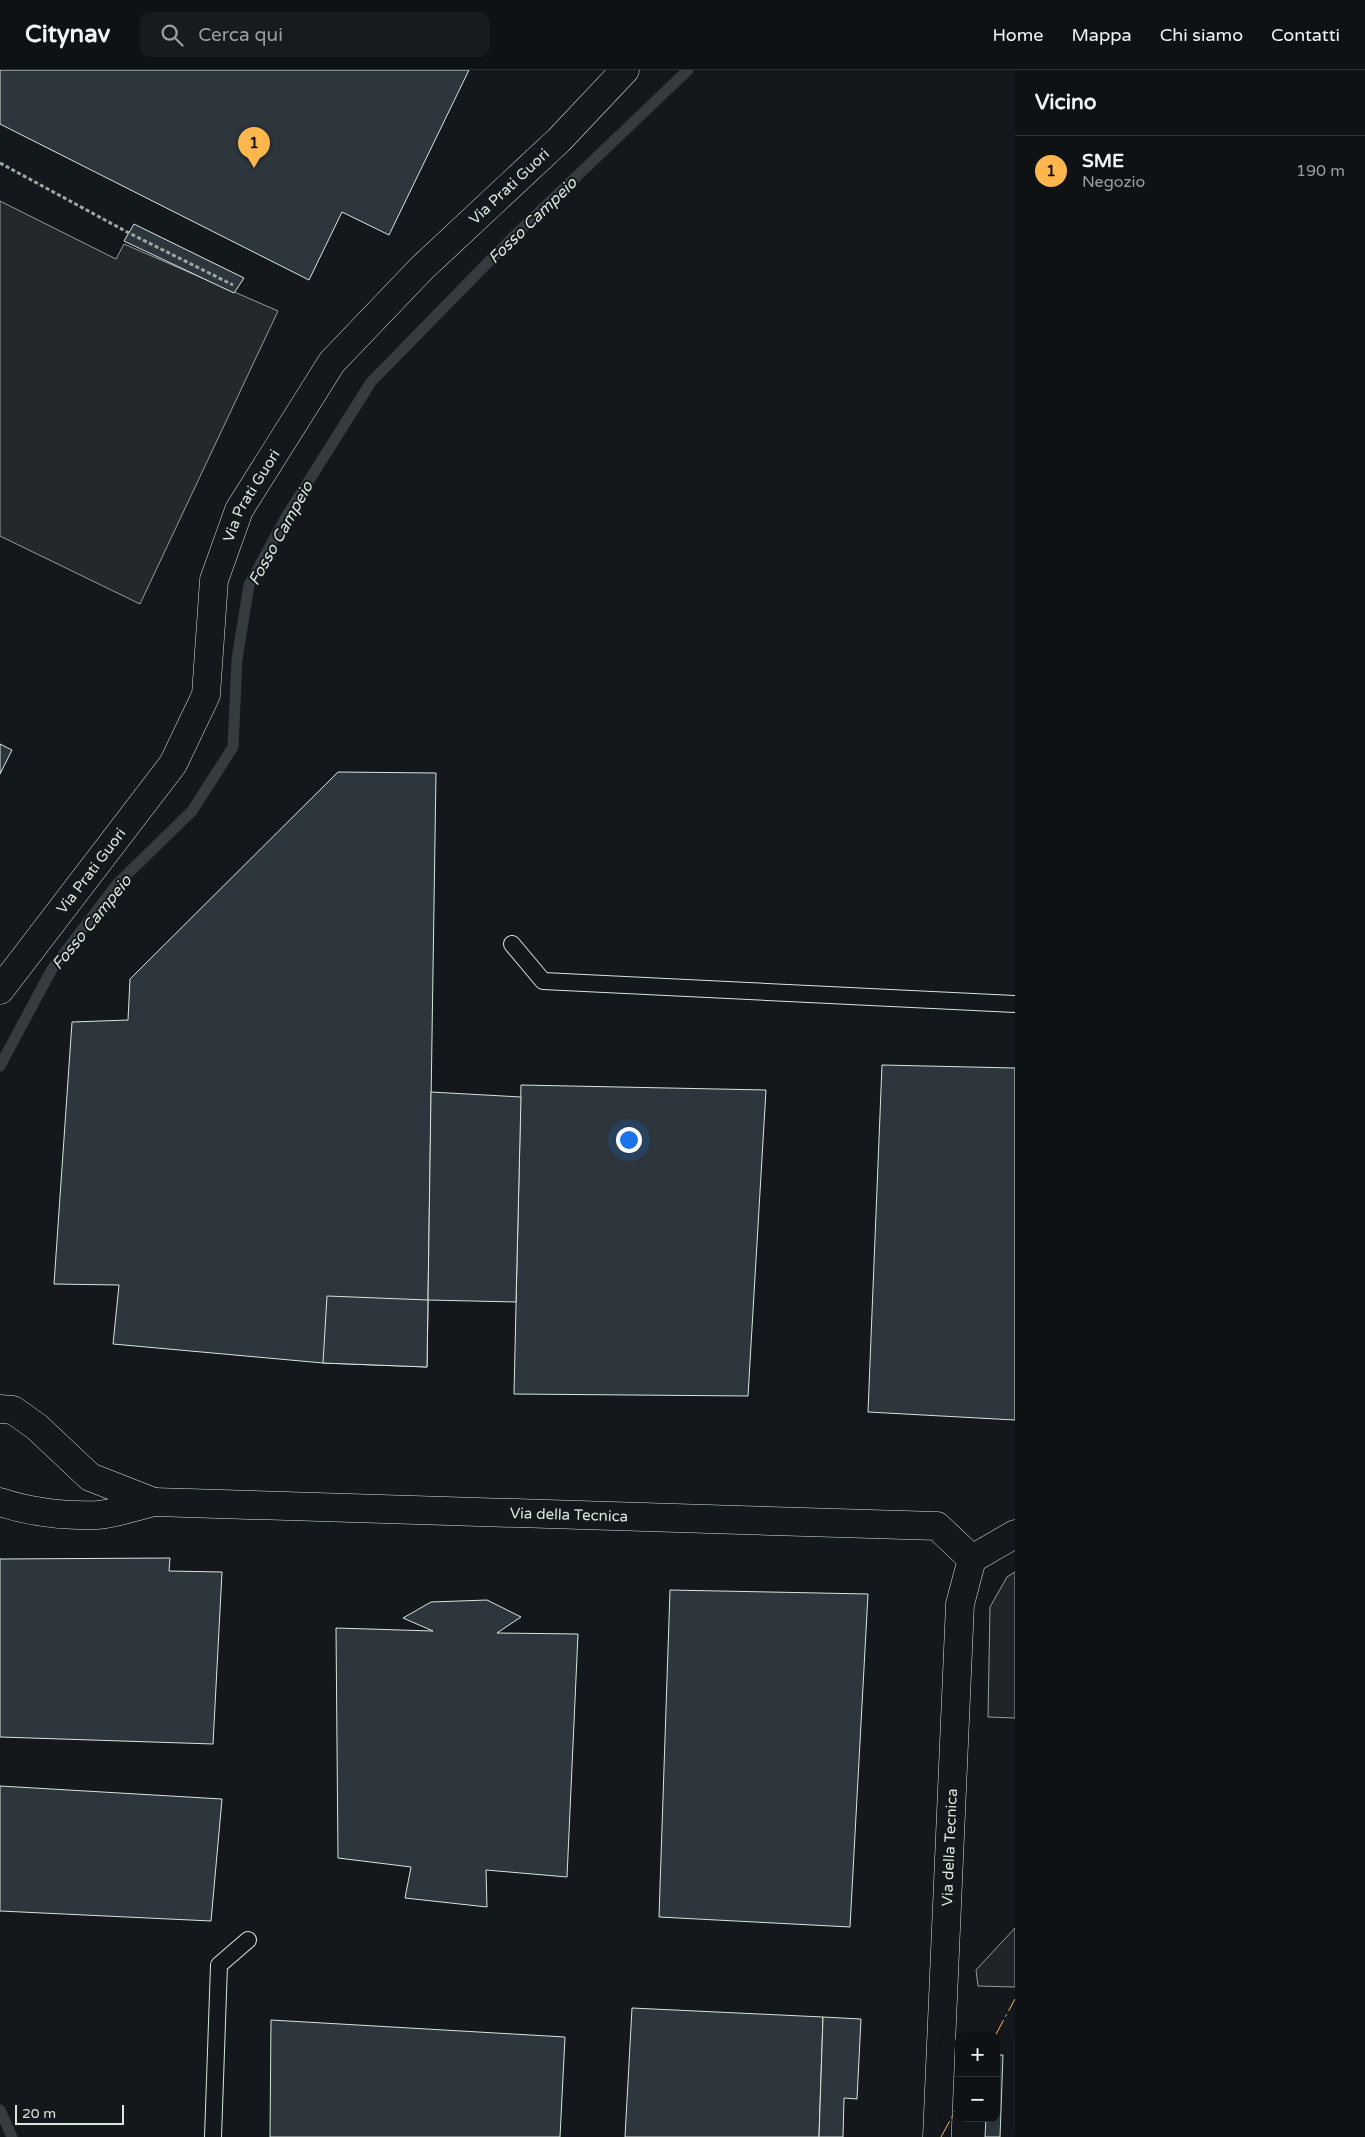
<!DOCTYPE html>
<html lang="it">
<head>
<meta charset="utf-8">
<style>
  :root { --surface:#0f1215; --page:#181b1e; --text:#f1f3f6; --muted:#9b9ea0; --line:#2f3234; --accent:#ffb74d }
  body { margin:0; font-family:"Varela Round",sans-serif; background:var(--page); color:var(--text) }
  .controls { position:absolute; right:15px; bottom:15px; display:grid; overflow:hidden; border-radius:10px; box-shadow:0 5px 20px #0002 }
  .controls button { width:45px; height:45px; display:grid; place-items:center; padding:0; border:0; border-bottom:1px solid var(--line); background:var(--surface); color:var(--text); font:25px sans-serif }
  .scale { position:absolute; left:15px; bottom:12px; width:109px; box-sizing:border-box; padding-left:5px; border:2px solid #d8e6dc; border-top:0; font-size:14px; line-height:18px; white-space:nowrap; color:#d8e6dc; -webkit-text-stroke:4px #14181c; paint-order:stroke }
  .you { position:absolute; left:628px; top:1069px; width:18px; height:18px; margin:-12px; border:4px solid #fff; border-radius:50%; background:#1a73e8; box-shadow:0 0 0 8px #1a73e833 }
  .badge { display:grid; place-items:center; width:32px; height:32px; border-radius:50%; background:var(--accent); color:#111; font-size:16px; font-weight:700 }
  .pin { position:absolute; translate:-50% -41px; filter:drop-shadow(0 1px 2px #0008) }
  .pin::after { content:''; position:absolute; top:26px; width:18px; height:15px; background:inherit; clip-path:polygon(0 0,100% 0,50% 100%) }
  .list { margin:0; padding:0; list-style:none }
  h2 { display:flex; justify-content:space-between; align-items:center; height:65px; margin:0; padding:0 20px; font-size:21px }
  h2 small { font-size:16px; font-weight:400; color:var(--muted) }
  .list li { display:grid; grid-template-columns:32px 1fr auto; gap:15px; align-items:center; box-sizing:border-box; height:70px; padding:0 20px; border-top:1px solid var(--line) }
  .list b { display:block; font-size:19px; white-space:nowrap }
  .list p { margin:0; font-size:16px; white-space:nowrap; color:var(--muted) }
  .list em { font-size:16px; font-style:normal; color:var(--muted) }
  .icon { flex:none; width:28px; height:28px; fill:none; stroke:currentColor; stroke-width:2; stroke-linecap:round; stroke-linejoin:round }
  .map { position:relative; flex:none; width:1015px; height:2067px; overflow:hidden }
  header { display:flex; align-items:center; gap:30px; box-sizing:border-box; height:70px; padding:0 25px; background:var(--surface); border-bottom:1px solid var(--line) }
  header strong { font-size:24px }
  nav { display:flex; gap:28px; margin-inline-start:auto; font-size:18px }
  .search { width:350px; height:45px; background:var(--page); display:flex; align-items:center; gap:12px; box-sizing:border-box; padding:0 18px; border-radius:10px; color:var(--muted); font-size:19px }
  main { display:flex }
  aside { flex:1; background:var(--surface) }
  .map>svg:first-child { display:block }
  .green { fill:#202428; stroke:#939e99 }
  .parking { fill:#24282b; stroke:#939e99 }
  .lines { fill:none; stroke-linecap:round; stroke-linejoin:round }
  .stream { stroke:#363b3e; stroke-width:11 }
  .building { fill:#2c363c; stroke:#d8e6dc }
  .lane-casing { stroke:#d8e6dc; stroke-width:18 }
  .street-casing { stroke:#d8e6dc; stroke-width:29 }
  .path { stroke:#9da8a2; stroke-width:3; stroke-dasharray:4 2.5; stroke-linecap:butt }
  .lane { stroke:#14181c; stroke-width:16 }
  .street { stroke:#14181c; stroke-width:28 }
  .power { stroke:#ffb74d; stroke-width:1; stroke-dasharray:18 4 2.5 4; stroke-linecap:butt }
  .labels { text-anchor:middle; stroke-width:4; stroke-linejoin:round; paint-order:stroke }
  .street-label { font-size:15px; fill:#d8e6dc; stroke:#14181c }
  .water-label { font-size:16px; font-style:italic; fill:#d8e6dc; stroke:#14181c }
</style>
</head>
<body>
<header>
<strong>Citynav</strong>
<div class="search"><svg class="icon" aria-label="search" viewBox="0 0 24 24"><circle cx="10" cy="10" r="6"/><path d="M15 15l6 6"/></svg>Cerca qui</div>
<nav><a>Home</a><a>Mappa</a><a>Chi siamo</a><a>Contatti</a></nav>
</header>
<main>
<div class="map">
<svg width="1015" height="2067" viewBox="0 0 1015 2067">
  <rect width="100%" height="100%" fill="#14181c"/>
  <g class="green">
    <polygon points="1015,1502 1015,1648 988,1647 990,1537 1007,1507"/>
    <polygon points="1015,1858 1015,1917 978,1916 976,1900"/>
  </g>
  <polygon class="parking" points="0,131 116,189 124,174 278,241 140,534 0,466"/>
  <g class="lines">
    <g class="stream">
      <polyline points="0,996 52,899 117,814 192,741 233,677 237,589 249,515 286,447 371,312 512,168 688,0"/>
      <polyline points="0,2040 12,2067"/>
    </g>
  </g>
  <g class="building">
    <polygon points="0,0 469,0 389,165 342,142 309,210 0,54"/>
    <polygon points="134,154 244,208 234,223 124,171"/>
    <polygon points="0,674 12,680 0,704"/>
    <polygon points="338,702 436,703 427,1297 323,1293 113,1274 119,1215 54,1214 72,952 128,950 130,909"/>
    <polygon points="882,995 1015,998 1015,1350 868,1342"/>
    <polygon points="521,1015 766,1020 748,1326 514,1324"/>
    <polygon points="431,1022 521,1027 516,1232 428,1230"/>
    <polygon points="327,1226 428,1230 427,1297 323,1293"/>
    <polygon points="170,1488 169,1501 222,1502 213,1674 0,1667 0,1489"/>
    <polygon points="670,1520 868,1524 850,1857 659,1847"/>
    <polygon points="487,1530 521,1547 497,1563 578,1564 567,1807 486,1800 487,1837 405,1828 411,1797 338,1788 336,1558 433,1561 403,1548 431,1532"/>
    <polygon points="0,1716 222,1729 211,1851 0,1841"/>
    <polygon points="632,1938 823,1947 819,2067 625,2067"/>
    <polygon points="823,1947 861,1949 857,2029 844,2028 843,2067 819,2067"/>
    <polygon points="271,1950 565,1967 560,2067 270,2067"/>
    <polygon points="996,1985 1003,1985 1000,2067 985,2067 986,2048 996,2048"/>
  </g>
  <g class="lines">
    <g class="lane-casing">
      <g id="lane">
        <polyline points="512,874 543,911 1015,934"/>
        <polyline points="213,2067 219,1895 248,1870"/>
      </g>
    </g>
    <g class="street-casing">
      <g id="street">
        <path id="s1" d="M0,920L173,694L206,625L214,510L239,440L332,292L422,198L559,70L625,0"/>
        <polyline points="0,1339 13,1340 37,1357 90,1407 154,1432"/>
        <path id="s2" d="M0,1432C30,1442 65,1446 97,1445C115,1444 136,1436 154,1432L937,1456L972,1489"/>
        <path id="s3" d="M937,2067L960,1534L972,1489L1015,1464"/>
      </g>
    </g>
    <polyline class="path" points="0,93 129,163 233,215"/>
    <use href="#lane" class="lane"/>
    <use href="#street" class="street"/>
    <g class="power">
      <polyline points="995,1966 1015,1929"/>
      <polyline points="941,2067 959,2034"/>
    </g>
  </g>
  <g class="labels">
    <g class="street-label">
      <text dy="5" stroke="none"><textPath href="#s1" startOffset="975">Via Prati Guori</textPath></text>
      <text dy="5" stroke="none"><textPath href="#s1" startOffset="569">Via Prati Guori</textPath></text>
      <text dy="5" stroke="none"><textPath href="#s1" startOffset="150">Via Prati Guori</textPath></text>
      <text dy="5" stroke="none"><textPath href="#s2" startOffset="572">Via della Tecnica</textPath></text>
      <text dy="5" stroke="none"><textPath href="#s3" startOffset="290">Via della Tecnica</textPath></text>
    </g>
    <g class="water-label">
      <text transform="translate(532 150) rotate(-44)" y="6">Fosso Campeio</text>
      <text transform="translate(280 463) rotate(-61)" y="6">Fosso Campeio</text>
      <text transform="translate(91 852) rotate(-51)" y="6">Fosso Campeio</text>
    </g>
  </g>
</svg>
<div class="controls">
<button>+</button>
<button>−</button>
</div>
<div class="scale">20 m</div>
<div class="you"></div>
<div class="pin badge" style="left:254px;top:98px">1</div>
</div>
<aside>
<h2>Vicino<small></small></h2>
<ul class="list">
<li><span class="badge">1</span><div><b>SME</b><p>Negozio</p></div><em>190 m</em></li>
</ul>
</aside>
</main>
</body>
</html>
